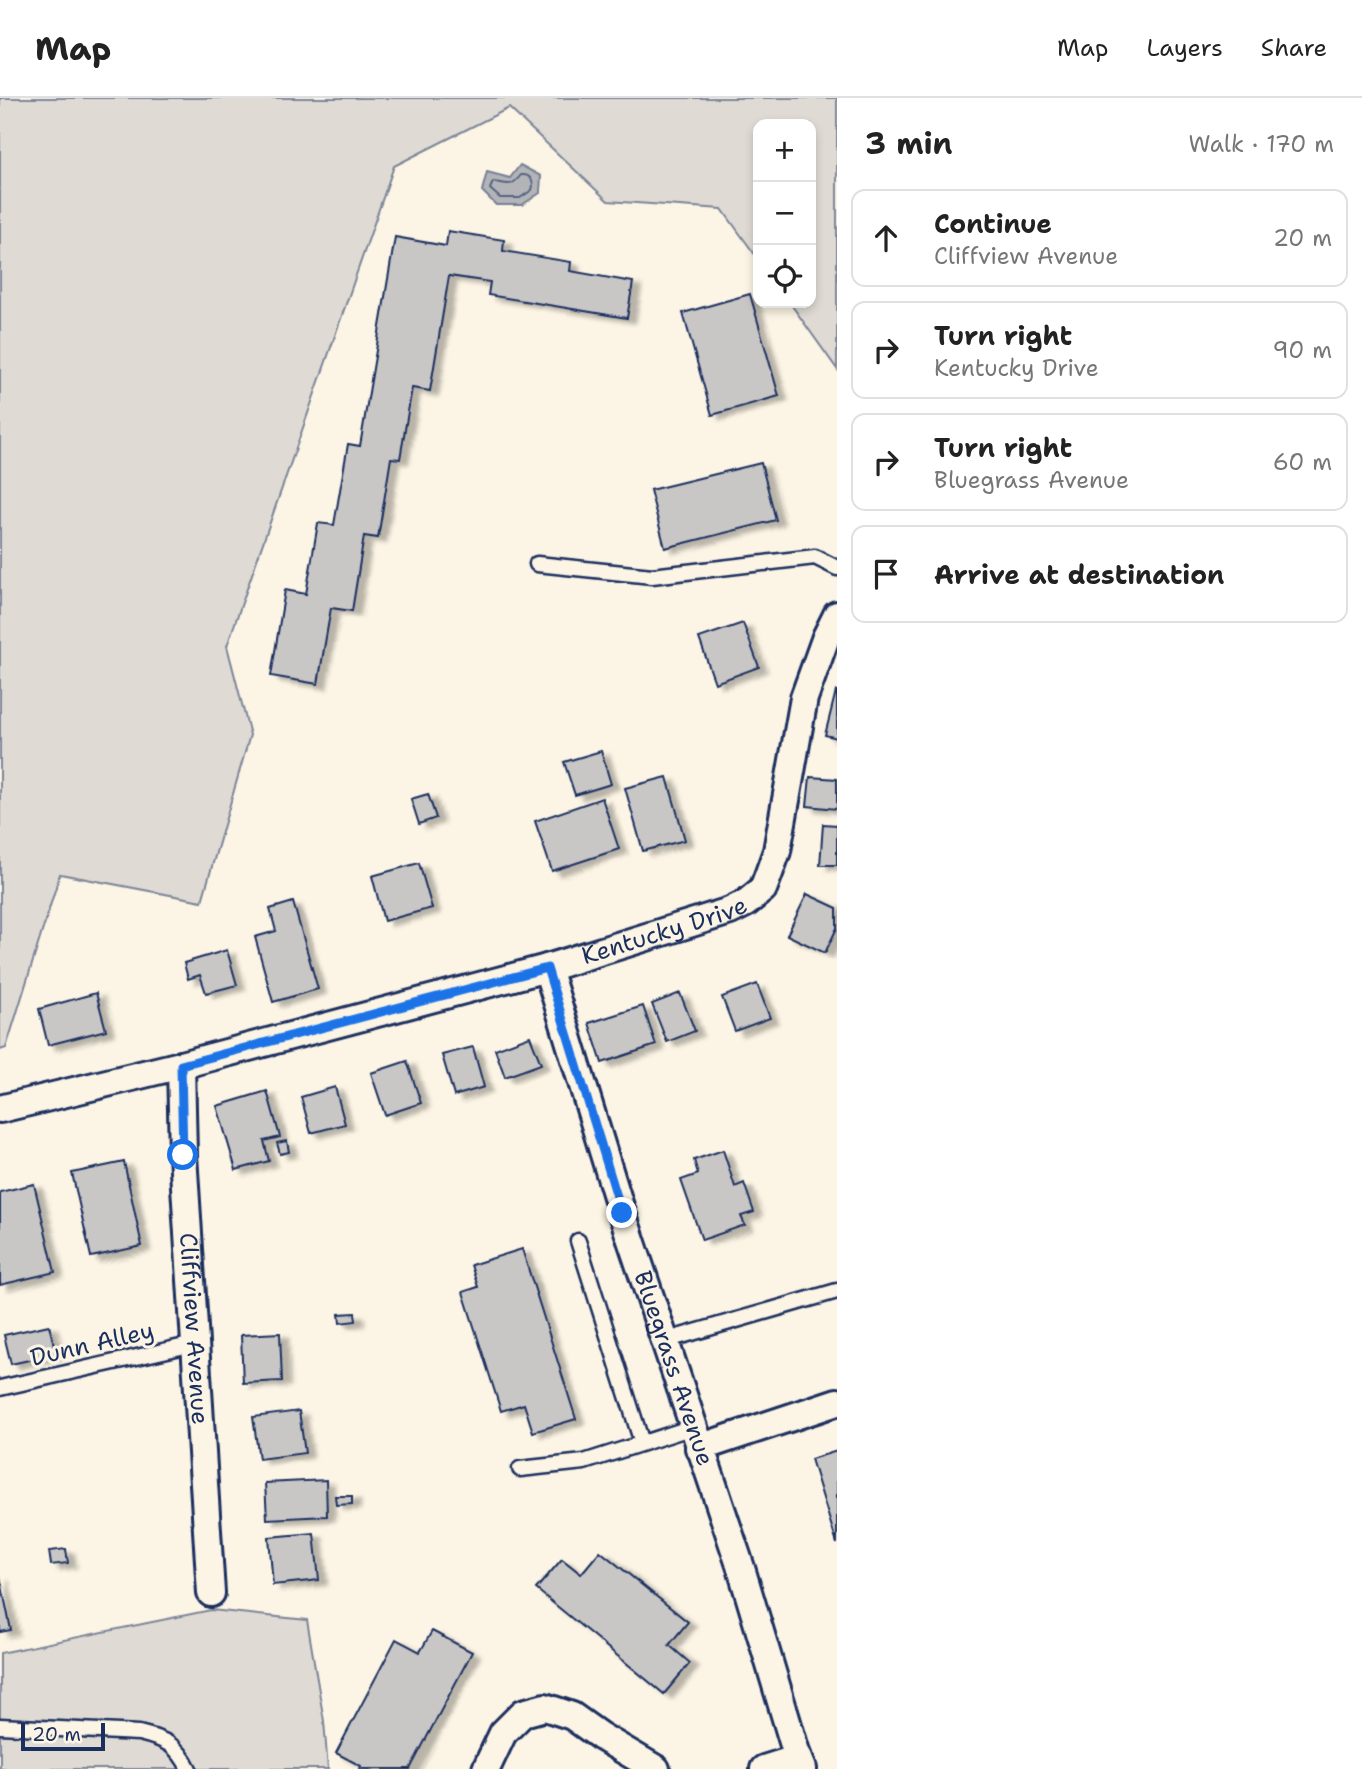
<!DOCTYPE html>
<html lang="en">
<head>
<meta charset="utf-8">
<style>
  :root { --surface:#fff; --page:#f2f2f2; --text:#222; --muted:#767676; --line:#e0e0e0 }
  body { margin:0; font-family:"Shantell Sans",sans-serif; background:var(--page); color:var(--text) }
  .controls { position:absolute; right:21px; top:21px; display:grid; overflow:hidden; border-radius:14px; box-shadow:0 4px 10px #0003 }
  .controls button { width:63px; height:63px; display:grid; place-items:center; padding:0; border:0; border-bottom:2px solid var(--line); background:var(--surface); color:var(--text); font:35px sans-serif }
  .scale { position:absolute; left:21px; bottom:18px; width:84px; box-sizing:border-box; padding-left:7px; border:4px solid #1b2f5e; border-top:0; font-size:19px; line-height:24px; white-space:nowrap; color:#1b2f5e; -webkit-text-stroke:5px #fcf5e5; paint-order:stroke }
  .stop { position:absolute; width:21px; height:21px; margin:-16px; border:5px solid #1a73e8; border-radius:50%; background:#fff }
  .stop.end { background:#1a73e8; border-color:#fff; box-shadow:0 2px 7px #0008 }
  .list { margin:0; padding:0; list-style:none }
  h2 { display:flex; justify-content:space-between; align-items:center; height:91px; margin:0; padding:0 28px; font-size:30px }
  h2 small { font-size:23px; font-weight:400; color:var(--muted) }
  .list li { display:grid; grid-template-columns:46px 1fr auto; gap:21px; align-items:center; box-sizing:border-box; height:98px; margin:0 14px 14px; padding:0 14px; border:2px solid var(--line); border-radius:14px }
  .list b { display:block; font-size:26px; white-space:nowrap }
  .list p { margin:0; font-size:23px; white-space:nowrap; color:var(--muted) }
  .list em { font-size:23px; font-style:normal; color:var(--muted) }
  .icon { flex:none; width:38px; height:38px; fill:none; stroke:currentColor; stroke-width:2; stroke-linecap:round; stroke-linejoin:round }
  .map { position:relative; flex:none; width:837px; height:1671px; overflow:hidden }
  header { display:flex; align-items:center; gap:42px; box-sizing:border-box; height:98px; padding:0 35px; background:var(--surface); border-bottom:2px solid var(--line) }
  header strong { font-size:33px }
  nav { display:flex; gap:38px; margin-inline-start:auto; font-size:24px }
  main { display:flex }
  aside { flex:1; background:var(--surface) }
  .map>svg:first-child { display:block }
  .green { fill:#dfdbd4; stroke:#7d8599; stroke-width:2 }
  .water { fill:#b2b4b8; stroke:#767f94; stroke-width:2 }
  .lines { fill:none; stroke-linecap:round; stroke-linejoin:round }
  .shore { stroke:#576482; stroke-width:2 }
  .building { fill:#c8c7c6; stroke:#1b2f5e; stroke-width:2; filter:url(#shadow) }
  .service-casing { stroke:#1b2f5e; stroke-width:19 }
  .minor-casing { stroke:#1b2f5e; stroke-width:32 }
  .service { stroke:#fcf5e5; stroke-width:14 }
  .minor { stroke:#fcf5e5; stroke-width:26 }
  .route { stroke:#1a73e8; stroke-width:9 }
  .labels { text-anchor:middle; stroke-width:6; stroke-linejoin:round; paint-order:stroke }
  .street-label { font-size:24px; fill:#1b2f5e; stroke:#fcf5e5 }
</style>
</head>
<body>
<header>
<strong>Map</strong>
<nav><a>Map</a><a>Layers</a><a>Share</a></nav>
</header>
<main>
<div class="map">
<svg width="837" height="1671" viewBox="0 0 837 1671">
  <defs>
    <filter id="shadow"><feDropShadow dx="8" dy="4.5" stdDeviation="2" flood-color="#0004"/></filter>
  </defs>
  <rect width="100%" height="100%" fill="#fcf5e5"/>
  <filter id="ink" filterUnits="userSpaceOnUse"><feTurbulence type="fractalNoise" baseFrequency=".0143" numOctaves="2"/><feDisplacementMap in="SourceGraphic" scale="14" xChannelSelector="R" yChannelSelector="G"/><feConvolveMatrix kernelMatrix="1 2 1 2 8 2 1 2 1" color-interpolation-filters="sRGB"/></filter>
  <g filter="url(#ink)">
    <g class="green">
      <polygon points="0,0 837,0 837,271 790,205 811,205 811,26 758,26 758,161 722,111 608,103 509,10 394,68 227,548 250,637 202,803 60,776 6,950 0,952"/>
      <polygon points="211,1512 307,1522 324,1623 328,1671 0,1671 0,1555"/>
    </g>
    <polygon class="water" points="520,67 541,78 540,95 522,107 496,107 482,93 487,74 510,80"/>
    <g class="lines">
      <path class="shore" d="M521,77C530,76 535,83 532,92L520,100H500L490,91L493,84C508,85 510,91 521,77Z"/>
    </g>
    <g class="building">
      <polygon points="448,133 504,142 503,153 571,164 570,173 633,184 627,220 488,197 490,184 449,178 430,293 412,290 400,361 391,360 378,440 364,438 352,513 331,510 318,586 271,578 285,492 306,496 318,425 334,427 348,346 360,348 395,139 446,148"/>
      <polygon points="750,196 779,298 712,317 683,215"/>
      <polygon points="761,365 776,422 665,450 650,392"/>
      <polygon points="743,525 759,569 715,585 699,540"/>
      <polygon points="836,593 837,593 837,640 825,637"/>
      <polygon points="601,653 611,686 575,697 564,664"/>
      <polygon points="667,679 685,742 643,753 625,690"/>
      <polygon points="810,679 837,681 837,711 807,708"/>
      <polygon points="428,696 436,720 419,726 411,701"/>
      <polygon points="602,700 619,751 552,773 535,723"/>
      <polygon points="823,726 837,727 837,767 820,767"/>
      <polygon points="419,765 432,810 384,823 372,778"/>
      <polygon points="807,796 837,810 837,830 825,855 787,837"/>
      <polygon points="293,804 318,891 273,904 255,839 276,833 270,811"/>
      <polygon points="227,852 237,887 206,895 200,877 188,881 184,865"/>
      <polygon points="757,886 770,920 735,933 722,899"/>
      <polygon points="96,895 106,932 48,947 39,911"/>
      <polygon points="680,895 695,933 667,944 652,906"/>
      <polygon points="643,908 656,947 602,965 589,925"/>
      <polygon points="530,938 541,966 505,979 495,951"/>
      <polygon points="473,949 484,989 454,998 442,957"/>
      <polygon points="407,963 421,1005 385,1017 371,975"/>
      <polygon points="335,989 345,1026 311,1035 301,999"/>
      <polygon points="267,993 280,1039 264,1043 269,1063 236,1072 217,1008"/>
      <polygon points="287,1043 289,1054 280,1056 277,1045"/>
      <polygon points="723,1052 735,1089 744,1085 754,1114 741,1118 745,1127 702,1142 681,1082 698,1076 694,1062"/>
      <polygon points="124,1064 142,1148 91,1159 72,1075"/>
      <polygon points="34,1086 55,1174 0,1187 0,1094"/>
      <polygon points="522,1151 576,1321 533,1334 524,1306 501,1313 463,1194 478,1189 471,1167"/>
      <polygon points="355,1215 356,1223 340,1225 339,1216"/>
      <polygon points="49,1227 56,1256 11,1266 4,1237"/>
      <polygon points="280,1235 282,1283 243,1285 241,1237"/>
      <polygon points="299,1313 305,1355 259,1361 253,1319"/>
      <polygon points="837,1353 837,1446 811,1361"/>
      <polygon points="326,1382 327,1418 267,1421 265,1385"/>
      <polygon points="335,1398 352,1398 352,1406 336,1407"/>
      <polygon points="314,1435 319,1482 273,1487 269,1439"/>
      <polygon points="66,1451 68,1465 51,1467 49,1453"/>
      <polygon points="600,1453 688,1524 669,1547 690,1565 664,1596 536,1491 562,1461 581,1476"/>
      <polygon points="0,1478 11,1532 0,1534"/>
      <polygon points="432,1533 472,1554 410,1671 360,1671 361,1668 336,1655 396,1541 420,1554"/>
    </g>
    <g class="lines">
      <g class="service-casing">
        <g id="service">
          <polyline points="537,466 652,478 815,459 837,470"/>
          <polyline points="578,1143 642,1345"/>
          <polyline points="664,1243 837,1193"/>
          <polyline points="0,1290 194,1246"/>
          <polyline points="520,1371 584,1364 693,1329"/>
          <path d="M0,1628L139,1635C164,1641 177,1646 189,1671"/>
        </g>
      </g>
      <g class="minor-casing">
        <g id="minor">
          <path id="s1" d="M547,870L622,1115L741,1470L796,1654L803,1671"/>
          <path id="s2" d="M181,967L183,1057L211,1495"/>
          <path id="s3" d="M0,1011L181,967L547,870L730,813L746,805L763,791L768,778L777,753L804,600L826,539L837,517"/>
          <polyline points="699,1350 837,1304"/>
          <polyline points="486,1671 503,1635 523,1615 545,1609 572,1618 600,1638 656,1671"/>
          <polyline points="764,1671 799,1660"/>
        </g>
      </g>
      <use href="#service" class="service"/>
      <use href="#minor" class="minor"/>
    </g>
  </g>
  <g class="lines" filter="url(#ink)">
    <polyline class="route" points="183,1057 181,967 547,870 622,1115"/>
  </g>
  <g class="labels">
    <g class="street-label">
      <text dy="8" stroke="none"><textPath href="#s3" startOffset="688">Kentucky Drive</textPath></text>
      <text dy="8" stroke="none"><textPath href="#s2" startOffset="264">Cliffview Avenue</textPath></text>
      <text transform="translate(92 1246) rotate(-13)" y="8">Dunn Alley</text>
      <text dy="8" stroke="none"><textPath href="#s1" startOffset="420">Bluegrass Avenue</textPath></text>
    </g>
  </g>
</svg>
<div class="controls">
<button>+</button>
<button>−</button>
<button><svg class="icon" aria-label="locate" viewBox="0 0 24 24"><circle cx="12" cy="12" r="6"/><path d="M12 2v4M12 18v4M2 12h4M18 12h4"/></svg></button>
</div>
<div class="scale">20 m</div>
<div class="stop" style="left:183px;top:1057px"></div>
<div class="stop end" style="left:622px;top:1115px"></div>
</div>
<aside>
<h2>3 min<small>Walk · 170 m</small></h2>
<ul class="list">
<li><svg class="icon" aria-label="ahead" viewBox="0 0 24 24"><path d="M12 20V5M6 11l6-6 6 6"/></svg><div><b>Continue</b><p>Cliffview Avenue</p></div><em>20 m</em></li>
<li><svg class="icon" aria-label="right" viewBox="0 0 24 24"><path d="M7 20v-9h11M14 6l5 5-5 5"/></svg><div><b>Turn right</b><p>Kentucky Drive</p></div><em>90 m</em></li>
<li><svg class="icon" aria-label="right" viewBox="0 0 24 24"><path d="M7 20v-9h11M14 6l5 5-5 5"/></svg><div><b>Turn right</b><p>Bluegrass Avenue</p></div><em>60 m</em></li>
<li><svg class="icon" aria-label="arrive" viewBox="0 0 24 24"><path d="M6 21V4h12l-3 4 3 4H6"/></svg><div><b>Arrive at destination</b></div></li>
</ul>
</aside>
</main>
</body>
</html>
